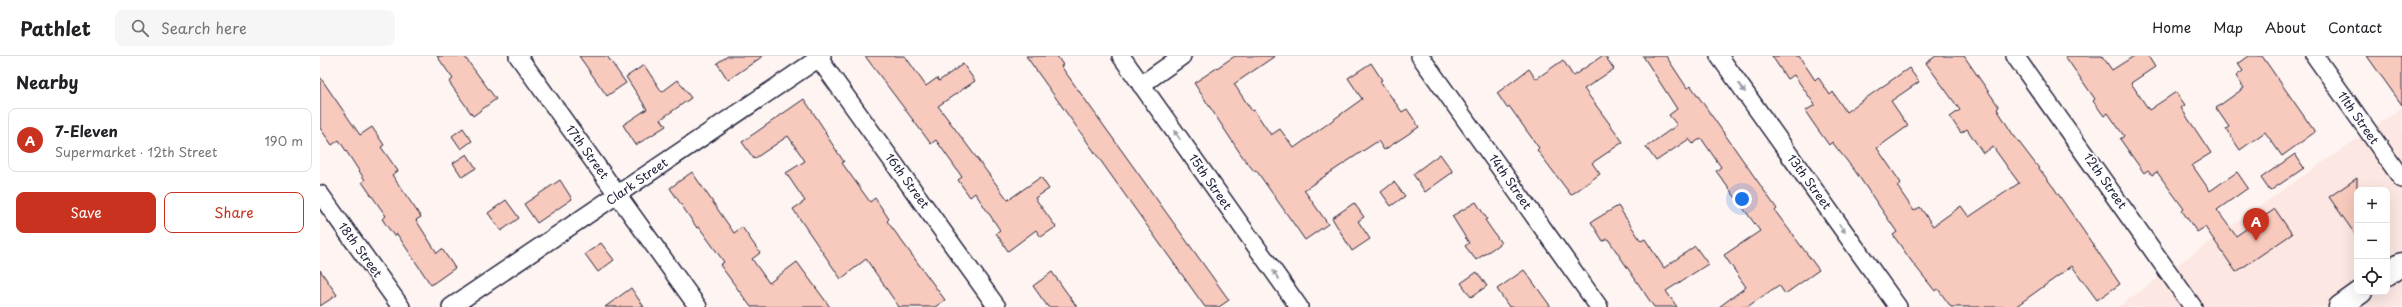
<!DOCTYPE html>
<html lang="en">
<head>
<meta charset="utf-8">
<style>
  :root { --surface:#fff; --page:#f6f6f6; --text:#202124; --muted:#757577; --line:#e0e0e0; --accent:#c8321e }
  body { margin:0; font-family:"Playpen Sans",sans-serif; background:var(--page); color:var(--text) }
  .controls { position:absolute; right:12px; bottom:12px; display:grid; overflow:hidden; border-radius:8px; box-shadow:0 4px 16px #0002 }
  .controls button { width:36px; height:36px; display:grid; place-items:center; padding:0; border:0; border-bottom:1px solid var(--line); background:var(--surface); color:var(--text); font:20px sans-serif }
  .you { position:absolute; left:1422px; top:143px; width:14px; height:14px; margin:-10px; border:3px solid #fff; border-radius:50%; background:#1a73e8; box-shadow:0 0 0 6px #1a73e833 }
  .badge { display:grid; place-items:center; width:26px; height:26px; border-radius:50%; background:var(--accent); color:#fff; font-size:13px; font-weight:700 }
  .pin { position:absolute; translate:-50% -33px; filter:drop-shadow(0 1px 2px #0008) }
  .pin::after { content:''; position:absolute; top:21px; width:14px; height:12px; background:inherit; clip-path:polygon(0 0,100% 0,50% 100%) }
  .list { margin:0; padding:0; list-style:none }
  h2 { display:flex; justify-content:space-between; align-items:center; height:52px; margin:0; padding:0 16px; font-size:17px }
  h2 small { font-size:13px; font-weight:400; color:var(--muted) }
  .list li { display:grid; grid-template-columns:26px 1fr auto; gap:12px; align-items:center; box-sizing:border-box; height:64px; margin:0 8px 8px; padding:0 8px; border:1px solid var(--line); border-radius:8px }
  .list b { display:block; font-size:15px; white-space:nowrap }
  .list p { margin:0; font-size:13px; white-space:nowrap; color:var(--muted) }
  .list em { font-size:13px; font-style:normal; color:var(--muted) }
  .actions { display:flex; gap:8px; padding:12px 16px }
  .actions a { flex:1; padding:9px 0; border:1px solid var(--accent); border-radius:8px; text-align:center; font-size:14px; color:var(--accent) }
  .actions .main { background:var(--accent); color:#fff }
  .icon { flex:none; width:22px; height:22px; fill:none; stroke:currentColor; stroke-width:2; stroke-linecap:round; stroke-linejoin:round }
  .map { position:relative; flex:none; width:2082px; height:251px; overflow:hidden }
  header { display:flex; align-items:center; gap:24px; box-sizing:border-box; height:56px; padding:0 20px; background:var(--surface); border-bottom:1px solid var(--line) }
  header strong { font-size:19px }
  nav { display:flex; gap:22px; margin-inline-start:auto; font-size:14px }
  .search { width:280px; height:36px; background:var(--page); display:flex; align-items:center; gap:10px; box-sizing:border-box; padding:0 14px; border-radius:8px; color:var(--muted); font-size:15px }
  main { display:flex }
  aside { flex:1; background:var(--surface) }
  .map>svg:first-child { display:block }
  .built { fill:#fce7e2; fill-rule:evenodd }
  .building { fill:#f8c9bd; stroke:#22223b }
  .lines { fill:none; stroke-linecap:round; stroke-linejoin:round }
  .minor-casing { stroke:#22223b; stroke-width:20 }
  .secondary-casing { stroke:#22223b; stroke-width:25 }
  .minor { stroke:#fff; stroke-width:17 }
  .secondary { stroke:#fff; stroke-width:22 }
  .oneway { fill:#9c9ca7 }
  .labels { text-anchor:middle; stroke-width:3.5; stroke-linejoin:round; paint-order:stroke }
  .street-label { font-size:12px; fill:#22223b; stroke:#fff }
</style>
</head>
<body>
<header>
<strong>Pathlet</strong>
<div class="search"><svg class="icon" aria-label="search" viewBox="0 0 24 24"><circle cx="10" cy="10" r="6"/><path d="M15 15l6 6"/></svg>Search here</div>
<nav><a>Home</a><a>Map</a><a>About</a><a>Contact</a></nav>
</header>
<main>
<aside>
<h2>Nearby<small></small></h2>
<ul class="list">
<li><span class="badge">A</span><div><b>7-Eleven</b><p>Supermarket · 12th Street</p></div><em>190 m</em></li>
</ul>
<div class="actions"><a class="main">Save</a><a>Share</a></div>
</aside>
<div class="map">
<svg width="2082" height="251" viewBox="0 0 2082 251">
  <rect width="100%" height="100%" fill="#fef4f2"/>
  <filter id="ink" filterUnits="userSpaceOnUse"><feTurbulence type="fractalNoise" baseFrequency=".025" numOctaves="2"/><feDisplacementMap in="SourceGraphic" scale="8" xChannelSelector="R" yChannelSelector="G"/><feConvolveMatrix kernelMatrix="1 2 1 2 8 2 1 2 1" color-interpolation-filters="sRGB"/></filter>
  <g filter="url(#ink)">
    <path class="built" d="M2082,52V251H1798L1947,145ZM2037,134H2067V236H2037Z"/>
    <g class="building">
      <polygon points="117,0 144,0 176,43 153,60 129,26 133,23"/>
      <polygon points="259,0 287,0 306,27 287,40"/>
      <polygon points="408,0 443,0 408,24 397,7"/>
      <polygon points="545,0 585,0 606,30 617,22 619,25 643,8 655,25 618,50 688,144 721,121 729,133 715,142 736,171 721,181 716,174 688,195 676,177 680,174 655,137 650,141 638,124 642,121 616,84 611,88"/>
      <polygon points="706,0 737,0 743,9 741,10 909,244 899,251 885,251"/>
      <polygon points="915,0 955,0 914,28 932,55 934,54 951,79 960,73 974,92 1042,43 1028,22 1051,7 1062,24 1060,25 1082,56 1087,53 1099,71 1064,94 1058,85 984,134 1008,168 985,184 936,114 934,115 922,100 874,27"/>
      <polygon points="1282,0 1285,0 1294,13 1264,33 1303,86 1272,107 1280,118 1251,139 1217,94 1219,92 1189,50 1187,52 1177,37 1209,13 1216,23 1243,4 1253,20"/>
      <polygon points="1323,0 1346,0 1367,32 1371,30 1457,153 1455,155 1499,214 1465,238 1459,229 1427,251 1399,251 1426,231 1404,199 1440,175 1396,115 1401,111 1381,82 1373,88 1369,83 1336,105 1326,91 1357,69 1349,59 1357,53"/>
      <polygon points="1452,0 1479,0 1495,24 1498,21 1510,39 1513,36 1526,56 1589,12 1599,26 1571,45 1588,70 1557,92 1581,127 1577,130 1594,155 1600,151 1613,170 1641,150 1649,161 1699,127 1673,91 1663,97 1647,73 1641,77 1630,61 1640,54 1606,7 1616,0 1644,0 1679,51 1677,53 1692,77 1734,132 1800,228 1777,244 1752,210 1695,251 1631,251 1618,233 1615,235 1592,206 1573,179 1577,176 1535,115 1512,86 1509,89 1496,71 1485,55 1495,49 1474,19 1467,23"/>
      <polygon points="1745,0 1782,0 1792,14 1814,0 1828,0 1835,11 1811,27 1829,54 1856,36 1865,49 1861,52 1891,97 1872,109 1890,135 1917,116 1928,132 1897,154 1916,180 1955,153 1972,178 1916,216 1885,171 1877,176 1862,155 1864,153 1837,116 1832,119 1828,114 1824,117 1800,83 1804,80 1788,57 1784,60 1773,45 1775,43"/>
      <polygon points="1929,0 1942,0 1995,76 1962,100 1945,76 1920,94 1906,73 1909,71 1896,52 1924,32 1916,20 1923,15 1918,8"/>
      <polygon points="2047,0 2082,0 2082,49"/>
      <polygon points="324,9 342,36 358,24 371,42 341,63 346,70 316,89 303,69 327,53 306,21"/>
      <polygon points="0,21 40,79 52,71 64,89 61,91 78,115 72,119 101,161 96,164 117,197 122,193 135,212 111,229 77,178 74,180 62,163 66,160 42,126 45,124 19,84 12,89 0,72"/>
      <polygon points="484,43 506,76 505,77 524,106 522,107 550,146 555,142 569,163 567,165 625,244 615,251 579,251 546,203 521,223 473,153 485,145 466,117 485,105 468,80 434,103 422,86"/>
      <polygon points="143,72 152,85 141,93 132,80"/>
      <polygon points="147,98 156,112 142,121 133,107"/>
      <polygon points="1120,98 1133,116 1105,136 1093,118"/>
      <polygon points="1975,98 1984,112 1950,135 1941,122"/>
      <polygon points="372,116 414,177 422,171 440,197 432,203 449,227 477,206 510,251 431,251 400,209 404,206 379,171 377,172 350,132"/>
      <polygon points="2037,122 2037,181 2009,141"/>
      <polygon points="240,124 252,143 217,167 204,148"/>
      <polygon points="1074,126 1085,140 1071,150 1061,136"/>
      <polygon points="186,144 199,162 181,175 168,157"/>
      <polygon points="1156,146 1167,163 1165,164 1181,187 1156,204 1145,190 1149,187 1132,160"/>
      <polygon points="1034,147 1044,161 1038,165 1050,183 1032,195 1012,162"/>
      <polygon points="1298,150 1321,185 1325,183 1344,212 1375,190 1388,208 1346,235 1357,251 1334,251 1288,183 1283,185 1271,166"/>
      <polygon points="281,187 294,204 278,216 265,198"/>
      <polygon points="0,214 17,239 0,250"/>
      <polygon points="1204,214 1210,222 1231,251 1189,251 1177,233"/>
      <polygon points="732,216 757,251 728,251 713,230"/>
      <polygon points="1157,216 1167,230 1151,241 1141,227"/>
      <polygon points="311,232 324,251 285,251"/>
    </g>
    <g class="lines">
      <g class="minor-casing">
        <g id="minor">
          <polyline points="198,0 378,251"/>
          <polyline points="497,0 677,251"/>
          <polyline points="801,0 979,251"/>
          <polyline points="1100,0 1279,251"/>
          <polyline points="1399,0 1578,251"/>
          <polyline points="1695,0 1873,251"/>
          <polyline points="1995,0 2082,123"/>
          <polyline points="821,29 862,0"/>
          <polyline points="0,138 81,251"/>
          <polyline points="131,251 502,0"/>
        </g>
      </g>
      <g class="secondary-casing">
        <g id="secondary">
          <polyline points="2067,218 2082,208"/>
          <polyline points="2020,251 2041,236"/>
        </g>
      </g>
      <use href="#minor" class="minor"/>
      <use href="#secondary" class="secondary"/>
    </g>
    <defs><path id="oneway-solid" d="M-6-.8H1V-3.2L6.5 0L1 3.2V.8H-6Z"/></defs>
    <g class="oneway">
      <use href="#oneway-solid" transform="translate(1422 32) rotate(54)"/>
      <use href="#oneway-solid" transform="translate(857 79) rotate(-125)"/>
      <use href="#oneway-solid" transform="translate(1522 172) rotate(54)"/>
      <use href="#oneway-solid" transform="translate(956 219) rotate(-125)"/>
    </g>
  </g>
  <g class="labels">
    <g class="street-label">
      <text transform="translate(2038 62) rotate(55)" y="4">11th Street</text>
      <text transform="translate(267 96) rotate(54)" y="4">17th Street</text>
      <text transform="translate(587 125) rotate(54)" y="4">16th Street</text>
      <text transform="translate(1785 125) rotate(55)" y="4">12th Street</text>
      <text transform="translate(317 126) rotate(-35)" y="4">Clark Street</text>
      <text transform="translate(890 126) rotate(55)" y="4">15th Street</text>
      <text transform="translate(1190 126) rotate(55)" y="4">14th Street</text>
      <text transform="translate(1489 126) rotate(54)" y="4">13th Street</text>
      <text transform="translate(40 194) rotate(54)" y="4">18th Street</text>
    </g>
  </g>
</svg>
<div class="controls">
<button>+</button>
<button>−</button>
<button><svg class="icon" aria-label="locate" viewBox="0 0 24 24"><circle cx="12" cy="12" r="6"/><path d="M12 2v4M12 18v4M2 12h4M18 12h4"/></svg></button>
</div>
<div class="you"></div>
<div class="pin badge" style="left:1936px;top:185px">A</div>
</div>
</main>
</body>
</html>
